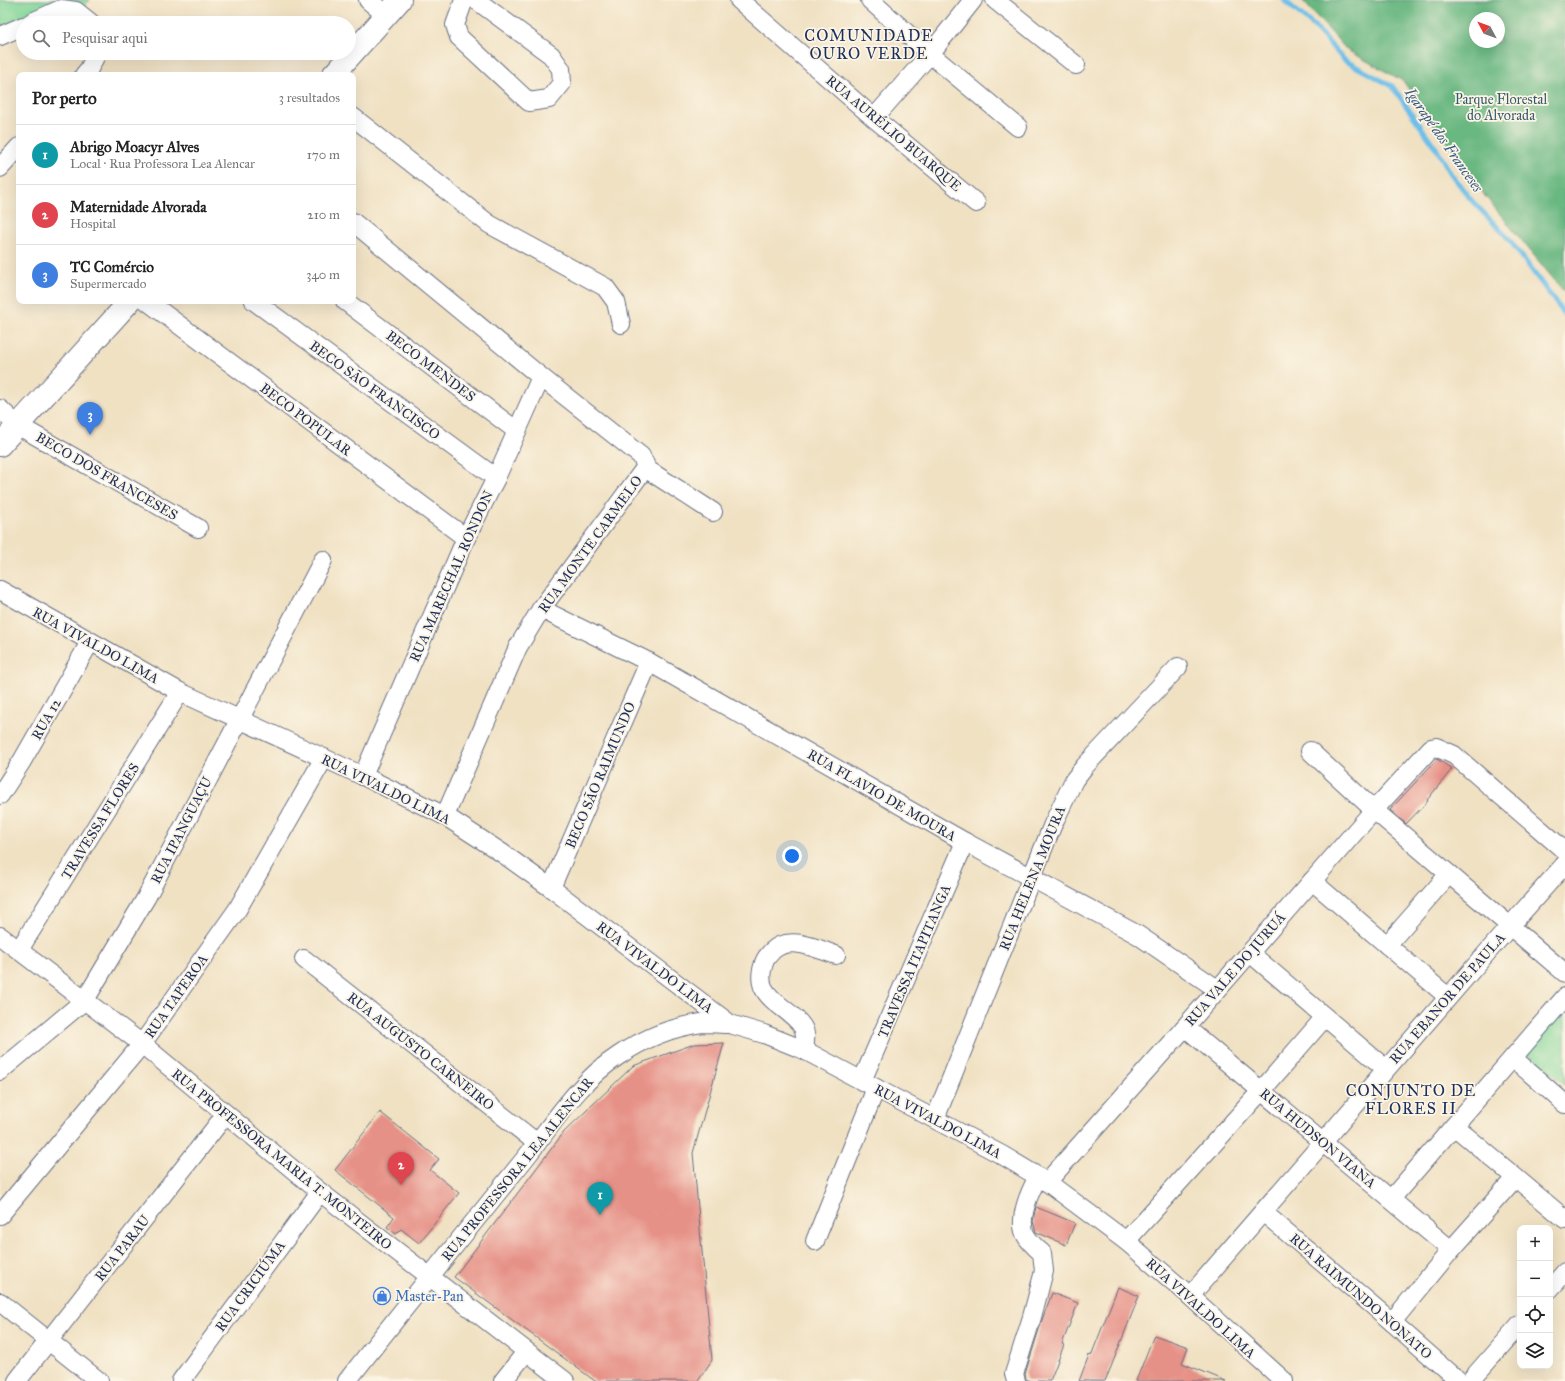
<!DOCTYPE html>
<html lang="pt">
<head>
<meta charset="utf-8">
<style>
  :root { --surface:#fff; --page:#f6f6f6; --text:#222; --muted:#767676; --line:#e0e0e0; --accent:#ea580c }
  body { margin:0; font-family:"IM FELL Great Primer",serif; background:var(--page); color:var(--text) }
  .controls { position:absolute; right:12px; bottom:12px; display:grid; overflow:hidden; border-radius:8px; box-shadow:0 4px 16px #0002 }
  .controls button { width:36px; height:36px; display:grid; place-items:center; padding:0; border:0; border-bottom:1px solid var(--line); background:var(--surface); color:var(--text); font:20px sans-serif }
  .compass { position:absolute; left:1469px; top:12px; width:36px; height:36px; border-radius:50%; background:var(--surface); box-shadow:0 4px 16px #0002; rotate:311deg }
  .you { position:absolute; left:792px; top:856px; width:14px; height:14px; margin:-10px; border:3px solid #fff; border-radius:50%; background:#1a73e8; box-shadow:0 0 0 6px #1a73e833 }
  .badge { display:grid; place-items:center; width:26px; height:26px; border-radius:50%; background:var(--accent); color:#fff; font-size:13px; font-weight:700 }
  .pin { position:absolute; translate:-50% -33px; filter:drop-shadow(0 1px 2px #0008) }
  .pin::after { content:''; position:absolute; top:21px; width:14px; height:12px; background:inherit; clip-path:polygon(0 0,100% 0,50% 100%) }
  .list { margin:0; padding:0; list-style:none }
  h2 { display:flex; justify-content:space-between; align-items:center; height:52px; margin:0; padding:0 16px; font-size:17px }
  h2 small { font-size:13px; font-weight:400; color:var(--muted) }
  .list li { display:grid; grid-template-columns:26px 1fr auto; gap:12px; align-items:center; box-sizing:border-box; height:60px; padding:0 16px; border-top:1px solid var(--line) }
  .list b { display:block; font-size:15px; white-space:nowrap }
  .list p { margin:0; font-size:13px; white-space:nowrap; color:var(--muted) }
  .list em { font-size:13px; font-style:normal; color:var(--muted) }
  .icon { flex:none; width:22px; height:22px; fill:none; stroke:currentColor; stroke-width:2; stroke-linecap:round; stroke-linejoin:round }
  .map { position:relative; flex:none; width:1565px; height:1381px; overflow:hidden }
  .search { position:absolute; background:var(--surface); box-shadow:0 4px 16px #0002; left:16px; top:16px; width:340px; height:44px; display:flex; align-items:center; gap:10px; box-sizing:border-box; padding:0 14px; border-radius:22px; color:var(--muted); font-size:15px }
  .panel { position:absolute; background:var(--surface); box-shadow:0 4px 16px #0002; left:16px; top:72px; width:340px; height:232px; border-radius:8px }
  .map>svg:first-child { display:block }
  .green { fill:#82d699; stroke:#4e827c }
  .forest { fill:#69b781; stroke:#427370; fill-rule:evenodd }
  .lines { fill:none; stroke-linecap:round; stroke-linejoin:round }
  .stream { stroke:#6dbfe9; stroke-width:5 }
  .building { fill:#e69187 }
  .minor-casing { stroke:#666d81; stroke-width:20 }
  .major-casing { stroke:#666d81; stroke-width:24 }
  .minor { stroke:#fff; stroke-width:18 }
  .major { stroke:#fff; stroke-width:22 }
  .labels { text-anchor:middle; stroke-width:3.5; stroke-linejoin:round; paint-order:stroke }
  .park-label { font-size:14px; fill:#35596d; stroke:#fcf5e5 }
  .street-label { font-size:14px; fill:#1b2f5e; stroke:#fcf5e5 }
  .shop-label { font-size:14px; fill:#366cbe; stroke:#fcf5e5; text-anchor:start }
  .water-label { font-size:15px; font-style:italic; fill:#345a88; stroke:#fcf5e5 }
  .quarter-label { font-size:16px; letter-spacing:1px; fill:#1b2f5e; stroke:#fcf5e5 }
</style>
</head>
<body>
<div class="map">
<svg width="1565" height="1381" viewBox="0 0 1565 1381">
  <rect width="100%" height="100%" fill="#fcf5e5"/>
  <filter id="ink" filterUnits="userSpaceOnUse"><feTurbulence type="fractalNoise" baseFrequency=".025" numOctaves="2"/><feDisplacementMap in="SourceGraphic" scale="8" xChannelSelector="R" yChannelSelector="G"/><feConvolveMatrix kernelMatrix="1 2 1 2 8 2 1 2 1" color-interpolation-filters="sRGB"/></filter>
  <filter id="wash" filterUnits="userSpaceOnUse"><feTurbulence type="fractalNoise" baseFrequency=".012" numOctaves="4" result="noise"/><feDisplacementMap in="SourceGraphic" scale="16" xChannelSelector="R" yChannelSelector="G"/><feGaussianBlur stdDeviation="0.9" result="paint"/><feColorMatrix in="noise" values="0 0 0 0 0 0 0 0 0 0 0 0 0 0 0 0 0 1.4 0 .05"/><feComposite in="paint" operator="in"/></filter>
  <g filter="url(#wash)">
    <rect width="100%" height="100%" fill="#f0e1c3"/>
    <g class="green">
      <polygon points="0,0 89,0 72,23 58,23 40,14 0,33"/>
      <polygon points="1565,1004 1565,1084 1524,1051"/>
    </g>
    <path class="forest" d="M1302,0H1565V293L1485,196L1403,81L1347,50ZM1475,18H1499V42H1475Z"/>
    <g class="lines">
      <polyline class="stream" points="1284,0 1315,27 1344,60 1392,86 1436,148 1451,174 1473,202 1509,239 1565,315"/>
    </g>
    <g id="blocks">
      <g class="building">
        <polygon points="1437,759 1452,769 1427,800 1428,801 1406,824 1390,810"/>
        <polygon points="724,1043 693,1153 712,1360 698,1381 595,1381 454,1277 564,1132 633,1066 694,1044"/>
        <polygon points="380,1112 439,1159 430,1170 459,1193 419,1243 401,1229 396,1234 387,1227 394,1217 335,1170"/>
        <polygon points="1036,1207 1075,1223 1066,1245 1036,1232 1033,1221"/>
        <polygon points="1118,1287 1139,1296 1111,1367 1105,1381 1079,1381 1089,1355 1091,1356"/>
        <polygon points="1052,1293 1078,1303 1062,1344 1064,1345 1050,1381 1031,1381 1026,1379 1025,1374 1042,1320"/>
        <polygon points="1154,1335 1188,1347 1182,1363 1226,1381 1136,1381"/>
      </g>
    </g>
  </g>
  <g filter="url(#ink)">
    <use href="#blocks" fill-opacity="0" stroke="#666d81" stroke-width="1"/>
    <g class="lines">
      <g class="minor-casing">
        <g id="minor">
          <polyline points="368,0 386,15"/>
          <polyline points="464,0 455,25 459,37 529,102 549,99 562,83 561,69 551,55 476,0"/>
          <polyline points="739,0 874,118 976,203"/>
          <polyline points="870,0 930,54 1018,127"/>
          <polyline points="995,0 1076,65"/>
          <polyline points="30,23 61,9 76,11 91,23"/>
          <polyline points="0,36 23,26"/>
          <polyline points="84,75 89,69 97,53"/>
          <polyline points="353,117 489,224 605,287 616,302 621,324"/>
          <polyline points="874,118 930,54 973,0"/>
          <polyline points="0,168 19,147"/>
          <polyline points="353,222 541,377 641,456 645,464 645,468 541,609 518,647 445,816"/>
          <polyline points="147,301 466,538"/>
          <polyline points="254,301 496,478"/>
          <polyline points="345,301 517,431"/>
          <polyline points="0,409 17,425 198,528"/>
          <polyline points="645,468 713,512"/>
          <polyline points="0,590 180,692 363,776 445,816 502,853 551,888 730,1024 764,1034 804,1050 1002,1155 1047,1182 1126,1241 1190,1296 1284,1381"/>
          <polyline points="541,609 649,662 965,842 1138,935 1217,989"/>
          <polyline points="1310,751 1374,810 1565,973"/>
          <polyline points="363,776 466,538 496,478 541,377"/>
          <polyline points="0,795 22,761 90,642"/>
          <polyline points="1312,881 1448,997"/>
          <polyline points="551,888 649,662"/>
          <polyline points="0,936 142,1044 320,1192 565,1381"/>
          <polyline points="1387,945 1449,874"/>
          <polyline points="19,950 180,692"/>
          <polyline points="1250,953 1386,1069"/>
          <polyline points="304,959 537,1143"/>
          <polyline points="1185,1027 1451,1250"/>
          <path d="M804,1050C805,1042 807,1033 802,1026C792,1011 771,1004 763,987C760,979 761,971 764,963C765,958 769,955 772,951C789,934 817,949 836,955"/>
          <polyline points="1513,1058 1565,1104"/>
          <polyline points="0,1071 85,1000 146,898 323,560"/>
          <polyline points="862,1081 965,842"/>
          <polyline points="935,1119 1053,824 1074,780 1085,766 1178,667"/>
          <polyline points="1454,1126 1565,1219"/>
          <polyline points="1047,1182 1185,1027 1374,810 1431,748 1436,747 1454,755 1565,851"/>
          <polyline points="1391,1199 1565,997"/>
          <polyline points="1263,1212 1392,1322 1459,1381"/>
          <polyline points="0,1215 142,1044 237,910 324,758"/>
          <polyline points="815,1241 876,1088"/>
          <polyline points="1126,1241 1262,1090 1325,1017"/>
          <polyline points="1550,1289 1565,1272"/>
          <polyline points="1190,1296 1510,926 1565,864"/>
          <polyline points="0,1302 99,1381"/>
          <polyline points="1392,1322 1451,1250 1515,1178"/>
          <polyline points="17,1381 226,1114"/>
          <polyline points="181,1381 320,1192"/>
          <path d="M347,1381C405,1307 464,1234 523,1161C553,1124 578,1082 618,1056C643,1039 672,1027 702,1023C711,1023 721,1024 730,1024"/>
          <polyline points="503,1381 526,1352"/>
          <path d="M1016,1381L1014,1374L1032,1317L1044,1271L1042,1253C1036,1248 1029,1242 1025,1234C1018,1218 1030,1191 1038,1177"/>
          <polyline points="1470,1381 1520,1324"/>
        </g>
      </g>
      <g class="major-casing">
        <g id="major">
          <polyline points="333,75 400,0"/>
          <polyline points="0,445 130,301"/>
        </g>
      </g>
      <use href="#minor" class="minor"/>
      <use href="#major" class="major"/>
    </g>
  </g>
  <defs>
    <g id="shop-ring" transform="scale(0.9)"><circle r="9.5" fill="#fcf5e5" stroke="#3f7fe0" stroke-width="1.5"/><path d="M-5-2.5h2.3a2.7 3.5 0 0 1 5.4 0H5L5.5 6h-11ZM-1.5-2.5h3a1.5 2.3 0 0 0-3 0Z" fill="#3f7fe0"/></g>
  </defs>
  <g fill-rule="evenodd">
    <use href="#shop-ring" x="382" y="1296"/>
  </g>
  <g class="labels">
    <g class="park-label">
      <text x="1501" y="104">Parque Florestal<tspan x="1501" dy="16">do Alvorada</tspan></text>
    </g>
    <g class="street-label">
      <text transform="translate(894 133) rotate(40)" y="5">RUA AURÉLIO BUARQUE</text>
      <text transform="translate(431 366) rotate(37)" y="5">BECO MENDES</text>
      <text transform="translate(375 390) rotate(36)" y="5">BECO SÃO FRANCISCO</text>
      <text transform="translate(306 419) rotate(37)" y="5">BECO POPULAR</text>
      <text transform="translate(107 476) rotate(30)" y="5">BECO DOS FRANCESES</text>
      <text transform="translate(590 544) rotate(-54)" y="5">RUA MONTE CARMELO</text>
      <text transform="translate(451 576) rotate(-66)" y="5">RUA MARECHAL RONDON</text>
      <text transform="translate(96 645) rotate(29)" y="5">RUA VIVALDO LIMA</text>
      <text transform="translate(46 719) rotate(-60)" y="5">RUA 12</text>
      <text transform="translate(600 775) rotate(-67)" y="5">BECO SÃO RAIMUNDO</text>
      <text transform="translate(386 789) rotate(26)" y="5">RUA VIVALDO LIMA</text>
      <text transform="translate(882 795) rotate(30)" y="5">RUA FLAVIO DE MOURA</text>
      <text transform="translate(100 821) rotate(-58)" y="5">TRAVESSA FLORES</text>
      <text transform="translate(181 830) rotate(-63)" y="5">RUA IPANGUAÇU</text>
      <text transform="translate(1032 878) rotate(-68)" y="5">RUA HELENA MOURA</text>
      <text transform="translate(914 961) rotate(-67)" y="5">TRAVESSA ITAPITANGA</text>
      <text transform="translate(655 967) rotate(37)" y="5">RUA VIVALDO LIMA</text>
      <text transform="translate(1235 969) rotate(-49)" y="5">RUA VALE DO JURUÁ</text>
      <text transform="translate(176 996) rotate(-55)" y="5">RUA TAPEROA</text>
      <text transform="translate(1447 998) rotate(-49)" y="5">RUA EBANOR DE PAULA</text>
      <text transform="translate(421 1051) rotate(38)" y="5">RUA AUGUSTO CARNEIRO</text>
      <text transform="translate(938 1121) rotate(28)" y="5">RUA VIVALDO LIMA</text>
      <text transform="translate(1318 1138) rotate(40)" y="5">RUA HUDSON VIANA</text>
      <text transform="translate(282 1159) rotate(39)" y="5">RUA PROFESSORA MARIA T. MONTEIRO</text>
      <text transform="translate(517 1169) rotate(-51)" y="5">RUA PROFESSORA LEA ALENCAR</text>
      <text transform="translate(122 1248) rotate(-52)" y="5">RUA PARAU</text>
      <text transform="translate(250 1286) rotate(-54)" y="5">RUA CRICIÚMA</text>
      <text transform="translate(1361 1296) rotate(41)" y="5">RUA RAIMUNDO NONATO</text>
      <text transform="translate(1201 1308) rotate(42)" y="5">RUA VIVALDO LIMA</text>
    </g>
    <g class="shop-label">
      <text x="395" y="1301">Master-Pan</text>
    </g>
    <g class="water-label">
      <text transform="translate(1444 140) rotate(55)" y="5">Igarapé dos Franceses</text>
    </g>
    <g class="quarter-label">
      <text x="869" y="41">COMUNIDADE<tspan x="869" dy="18">OURO VERDE</tspan></text>
      <text x="1411" y="1096">CONJUNTO DE<tspan x="1411" dy="18">FLORES II</tspan></text>
    </g>
  </g>
</svg>
<div class="controls">
<button>+</button>
<button>−</button>
<button><svg class="icon" aria-label="locate" viewBox="0 0 24 24"><circle cx="12" cy="12" r="6"/><path d="M12 2v4M12 18v4M2 12h4M18 12h4"/></svg></button>
<button><svg class="icon" aria-label="layers" viewBox="0 0 24 24"><path d="M12 4l9 5-9 5-9-5zM3 14l9 5 9-5"/></svg></button>
</div>
<svg class="compass" viewBox="-18 -18 36 36"><path d="M0-13l5 13h-10z" fill="#e53935"/><path d="M0 13l5-13h-10z" fill="#767676"/></svg>
<div class="you"></div>
<div class="pin badge" style="left:600px;top:1215px;background:#0f9aa8">1</div>
<div class="pin badge" style="left:401px;top:1185px;background:#e0444e">2</div>
<div class="pin badge" style="left:90px;top:435px;background:#3f7fe0">3</div>
<div class="search"><svg class="icon" aria-label="search" viewBox="0 0 24 24"><circle cx="10" cy="10" r="6"/><path d="M15 15l6 6"/></svg>Pesquisar aqui</div>
<section class="panel">
<h2>Por perto<small>3 resultados</small></h2>
<ul class="list">
<li><span class="badge" style="background:#0f9aa8">1</span><div><b>Abrigo Moacyr Alves</b><p>Local · Rua Professora Lea Alencar</p></div><em>170 m</em></li>
<li><span class="badge" style="background:#e0444e">2</span><div><b>Maternidade Alvorada</b><p>Hospital</p></div><em>210 m</em></li>
<li><span class="badge" style="background:#3f7fe0">3</span><div><b>TC Comércio</b><p>Supermercado</p></div><em>340 m</em></li>
</ul>
</section>
</div>
</body>
</html>
